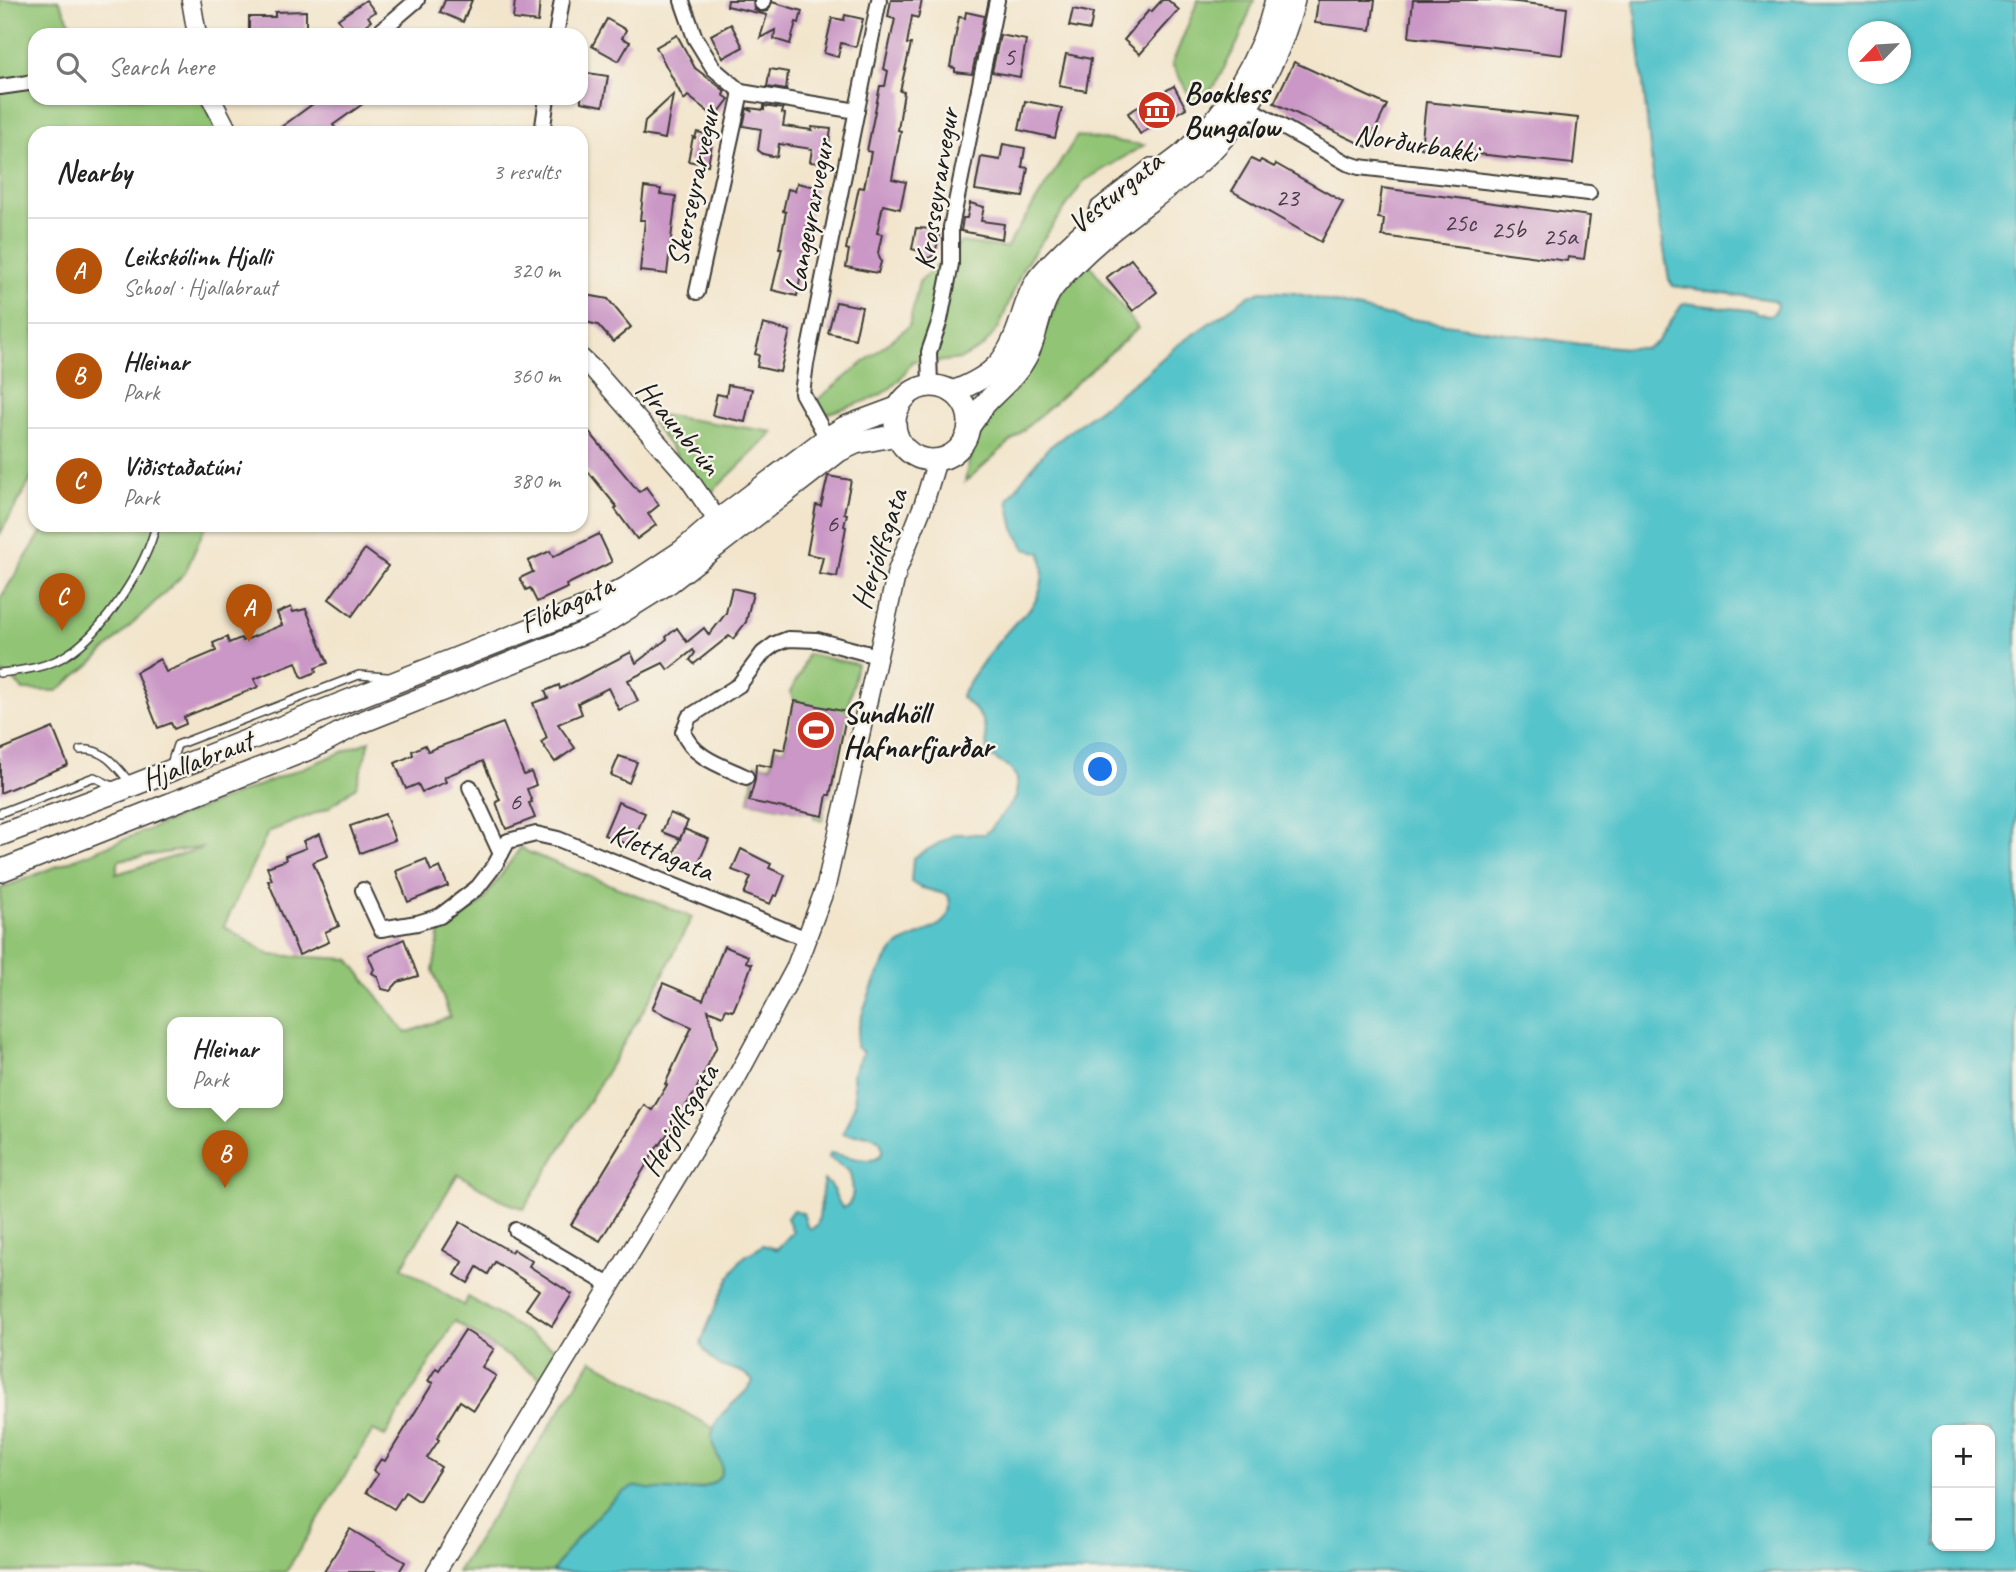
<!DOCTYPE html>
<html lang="en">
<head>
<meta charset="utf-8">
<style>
  :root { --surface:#fff; --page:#f2f2f2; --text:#222; --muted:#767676; --line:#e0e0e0; --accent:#b45309 }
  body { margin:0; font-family:Caveat,sans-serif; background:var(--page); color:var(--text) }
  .controls { position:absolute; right:21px; bottom:21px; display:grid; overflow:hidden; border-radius:14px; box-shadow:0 2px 5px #0004 }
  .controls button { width:63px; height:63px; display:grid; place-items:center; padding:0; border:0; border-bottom:2px solid var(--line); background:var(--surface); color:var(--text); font:35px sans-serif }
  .compass { position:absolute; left:1848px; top:21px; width:63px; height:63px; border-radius:50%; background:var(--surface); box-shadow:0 2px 5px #0004; rotate:245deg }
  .you { position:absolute; left:1101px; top:770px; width:24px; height:24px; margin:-18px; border:5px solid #fff; border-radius:50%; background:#1a73e8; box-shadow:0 0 0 10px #1a73e833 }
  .badge { display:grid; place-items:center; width:46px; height:46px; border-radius:50%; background:var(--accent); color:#fff; font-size:23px; font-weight:700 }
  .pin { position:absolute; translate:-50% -58px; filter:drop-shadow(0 2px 4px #0008) }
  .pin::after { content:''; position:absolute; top:37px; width:24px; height:21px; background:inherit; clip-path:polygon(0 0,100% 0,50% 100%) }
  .popup { position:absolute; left:167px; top:1017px; width:116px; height:91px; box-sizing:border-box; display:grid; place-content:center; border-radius:14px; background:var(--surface); filter:drop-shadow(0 2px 5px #0005); font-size:23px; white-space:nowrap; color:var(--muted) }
  .popup b { font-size:26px; color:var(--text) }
  .popup::after { content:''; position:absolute; left:50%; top:100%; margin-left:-14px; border:14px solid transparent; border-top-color:var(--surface) }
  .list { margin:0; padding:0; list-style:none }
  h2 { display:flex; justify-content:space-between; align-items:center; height:91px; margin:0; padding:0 28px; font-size:30px }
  h2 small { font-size:23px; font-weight:400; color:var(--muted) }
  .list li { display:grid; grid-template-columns:46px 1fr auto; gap:21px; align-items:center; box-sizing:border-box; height:105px; padding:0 28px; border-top:2px solid var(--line) }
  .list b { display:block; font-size:26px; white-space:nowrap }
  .list p { margin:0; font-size:23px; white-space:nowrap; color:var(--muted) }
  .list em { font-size:23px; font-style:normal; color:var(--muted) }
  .icon { flex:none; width:38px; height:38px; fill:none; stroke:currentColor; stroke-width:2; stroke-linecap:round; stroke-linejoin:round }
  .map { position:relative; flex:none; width:2016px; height:1572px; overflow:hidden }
  .search { position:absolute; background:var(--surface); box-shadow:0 2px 5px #0004; left:28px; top:28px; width:560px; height:77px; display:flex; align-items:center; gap:18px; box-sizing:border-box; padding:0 24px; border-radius:21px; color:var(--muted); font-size:26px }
  .panel { position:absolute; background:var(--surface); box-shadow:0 2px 5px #0004; left:28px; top:126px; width:560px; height:406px; border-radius:21px }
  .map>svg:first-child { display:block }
  .green { fill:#91c474; stroke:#567048; stroke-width:2; fill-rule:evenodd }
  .water { fill:#56c4cb; stroke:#397074; stroke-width:2; fill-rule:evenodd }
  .building { fill:#ca97c6 }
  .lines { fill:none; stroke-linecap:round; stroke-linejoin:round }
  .service-casing { stroke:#3c3a36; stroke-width:10 }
  .minor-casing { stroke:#3c3a36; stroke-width:18 }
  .tertiary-casing { stroke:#3c3a36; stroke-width:21 }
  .secondary-casing { stroke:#3c3a36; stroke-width:24 }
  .service { stroke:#fff; stroke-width:7 }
  .minor { stroke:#fff; stroke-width:14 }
  .tertiary { stroke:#fff; stroke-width:18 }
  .secondary { stroke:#fff; stroke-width:21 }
  .labels { text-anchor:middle; stroke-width:5; stroke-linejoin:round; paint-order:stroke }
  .number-label { font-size:26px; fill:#483b46 }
  .poi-label { font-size:30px; font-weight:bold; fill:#1c1c1c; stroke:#f7f3e8; text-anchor:start }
  .street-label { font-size:30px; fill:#1c1c1c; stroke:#f7f3e8 }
</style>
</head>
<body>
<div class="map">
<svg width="2016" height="1572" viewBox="0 0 2016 1572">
  <rect width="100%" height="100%" fill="#f7f3e8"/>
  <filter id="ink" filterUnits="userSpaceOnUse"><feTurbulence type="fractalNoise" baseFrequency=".0143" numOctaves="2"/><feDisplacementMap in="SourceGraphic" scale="14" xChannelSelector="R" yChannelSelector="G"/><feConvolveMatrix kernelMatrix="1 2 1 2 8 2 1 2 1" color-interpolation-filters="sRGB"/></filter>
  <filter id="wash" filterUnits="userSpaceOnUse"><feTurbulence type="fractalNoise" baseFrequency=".00686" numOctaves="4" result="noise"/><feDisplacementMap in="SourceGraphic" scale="28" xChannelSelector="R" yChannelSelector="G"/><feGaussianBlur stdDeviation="1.57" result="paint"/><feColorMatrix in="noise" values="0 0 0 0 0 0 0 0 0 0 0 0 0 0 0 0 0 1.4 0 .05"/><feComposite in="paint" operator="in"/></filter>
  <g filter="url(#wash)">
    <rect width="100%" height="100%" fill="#f2e5cc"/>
    <g class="green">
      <polygon points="0,0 59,0 76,35 35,35 35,98 201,98 219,133 35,133 35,472 0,534"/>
      <polygon points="1198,0 1254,0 1238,42 1215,85 1194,104 1172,64"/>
      <path d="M1077,136L1144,145L1084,181L1023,268L999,327L983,347L961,359L935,362L912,361C892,400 862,401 823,415L812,404L909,326L919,282L961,242L1006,248Z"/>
      <polygon points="1086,260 1138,328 965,482 970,452 986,423 1011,389 1052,313 1066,281"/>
      <polygon points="660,415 774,432 708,496 652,423"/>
      <polygon points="46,525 206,525 185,573 92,663 57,691 23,690 9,676 0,673 0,599"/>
      <polygon points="807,654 857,664 830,795 827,795 822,820 814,818 814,814 749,801 756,764 771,766 775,748 785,750 795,702 790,692 801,672"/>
      <path d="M370,741L356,787L328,808L268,832L224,926L270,955L349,959L406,1033L450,1017L433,970L441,925L479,906L521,847L528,852L692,917L654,993L524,1209L503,1201L458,1174L402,1267L464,1306L468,1297L550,1346L559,1349L542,1379L455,1321L385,1436L373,1430L286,1572H0V889ZM203,847V848L116,874L119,860ZM173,1022H278V1102H173Z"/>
      <polygon points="592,1360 908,1538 900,1572 457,1572"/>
    </g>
    <path class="water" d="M1634,0H2016V1572H552C566,1551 610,1494 634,1487C639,1486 644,1489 649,1489C668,1490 703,1494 717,1480C731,1465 710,1453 712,1436C715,1410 741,1402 753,1382C746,1371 736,1370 724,1367C716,1365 704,1351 701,1344C706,1327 732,1266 744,1257C750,1252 755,1252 763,1245L777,1249L793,1232L787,1218L793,1210L803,1213L807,1226L811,1229L817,1225C822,1211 820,1195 824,1180C835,1186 835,1200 843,1208C857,1202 853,1184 849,1171L828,1157L830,1153C841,1154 886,1172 882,1146C881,1142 878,1140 875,1138C864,1132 852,1138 843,1133L855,1104L853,1072L863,1052L856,1047C857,1020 876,971 893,950C908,932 961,932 948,895L919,887L911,882L913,858L955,834H984L991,829L1016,797L1017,778L1010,768L987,754C986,723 985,716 961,697V695C976,670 994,646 1014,624C1022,615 1034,608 1038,595C1044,581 1044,568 1041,553L1025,549L1014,529L1008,500L1028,472L1047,449L1145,374L1175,347L1247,297L1261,291L1294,293L1385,315L1580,344L1630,348H1646L1657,342L1683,303L1756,311L1757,314L1770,315L1775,312L1777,304L1773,300L1673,286L1669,280L1655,194ZM1858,32H1900V74H1858ZM1937,1430H1990V1546H1937Z"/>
    <g id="blocks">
      <g class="building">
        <polygon points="366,0 375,12 368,16 371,21 350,35 338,19"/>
        <polygon points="445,0 472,0 463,22 440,12"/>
        <polygon points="515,0 540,0 538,22 513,19"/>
        <polygon points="728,0 753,0 754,9 760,12 768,11 772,2 802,11 799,23 796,22 790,44 774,39 775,30 760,38 767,15 727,6"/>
        <polygon points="891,0 922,0 918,18 912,16 907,44 911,44 900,91 904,92 898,130 901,131 892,179 906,182 900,209 883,205 877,233 882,234 878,253 881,262 878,273 846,267 849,250 846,249 859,187 864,188 871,152 867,151 880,86 885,86 888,71 884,69 895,19 888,17"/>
        <polygon points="1162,0 1168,0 1179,10 1140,54 1124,40 1149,10 1151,12"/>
        <polygon points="1318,0 1375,0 1371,30 1315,23"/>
        <polygon points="1413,0 1499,0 1567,8 1562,55 1409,37"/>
        <polygon points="1073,9 1093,13 1090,30 1069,26"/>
        <polygon points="306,11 306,35 249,35 249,17 275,17 275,12"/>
        <polygon points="966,12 984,16 972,74 955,72 955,68 950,67 959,17 965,18"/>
        <polygon points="845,15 863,19 856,47 841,43 838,57 824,53 832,18 844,20"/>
        <polygon points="607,19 626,30 622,38 630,42 619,61 592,46"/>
        <polygon points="731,24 743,47 723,58 711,35"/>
        <polygon points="677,35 695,68 725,91 723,95 729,99 715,117 688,96 684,100 656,47"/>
        <polygon points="1000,35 1026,40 1020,77 992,72"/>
        <polygon points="1066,54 1091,59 1086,91 1059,86"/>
        <polygon points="1294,62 1387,105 1367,147 1274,103"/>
        <polygon points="770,69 788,72 786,90 767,87"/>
        <polygon points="581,72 608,76 603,106 581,102"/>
        <polygon points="1174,86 1186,108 1140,134 1128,113"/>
        <polygon points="673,95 665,139 643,135 645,121"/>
        <polygon points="321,98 371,98 333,125 339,133 273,133"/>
        <polygon points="1025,101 1062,108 1055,138 1019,130"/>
        <polygon points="1426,102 1578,118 1573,164 1421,148"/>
        <polygon points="764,106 783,109 782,113 785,114 783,126 812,130 812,127 831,129 826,164 810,162 812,149 779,144 777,157 763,154 758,150 761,129 743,126 747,108 752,112 750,108 764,110"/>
        <polygon points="697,132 710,135 710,143 712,144 708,165 688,161 693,137 695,138"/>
        <polygon points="1003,144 1025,148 1022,167 1028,168 1023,197 975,190 981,157 1000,160"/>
        <polygon points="1251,159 1259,163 1261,160 1274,167 1276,164 1343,202 1321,242 1232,191"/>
        <polygon points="797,183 816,187 806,229 809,229 797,296 772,290 782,248 779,248 786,212 783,211 788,189 795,191"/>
        <polygon points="644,187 661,189 660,194 676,196 667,274 640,271 645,220 640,220"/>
        <polygon points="1382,188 1590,216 1584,259 1568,257 1567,261 1382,236 1384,219 1378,218"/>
        <polygon points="970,203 984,207 981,221 1004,224 1002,239 961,231 963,218 967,218"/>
        <polygon points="916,228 934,229 939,236 935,254 929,258 919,255 919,251 912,249"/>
        <polygon points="1131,259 1157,292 1133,311 1106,278"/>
        <polygon points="581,294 608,299 631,327 613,342 598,325 581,321"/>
        <polygon points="836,302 862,307 855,339 828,333"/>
        <polygon points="763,324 790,331 780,372 757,367 759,355 755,354"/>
        <polygon points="728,385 752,389 745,422 712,415 717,394 726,396"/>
        <polygon points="581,422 639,492 646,487 659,505 648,514 656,525 637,539 615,509 617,507 581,463"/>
        <polygon points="828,476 851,480 844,513 847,514 844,526 846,527 837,577 819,574 823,557 807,554 816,505 821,506"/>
        <polygon points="599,534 612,562 566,585 567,588 537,602 530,588 526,590 520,578 533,572 528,561 550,551 553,557"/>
        <polygon points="365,549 388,566 352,616 329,599"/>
        <polygon points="732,588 753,593 746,622 733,639 729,636 694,664 690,660 695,653 693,650 668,670 663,663 628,680 638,701 619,710 608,688 578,703 582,714 558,724 575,748 555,762 541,742 547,738 533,703 548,698 545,691 559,685 560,689 631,652 636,663 667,639 666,637 677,628 687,642 704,628 709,635 726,613"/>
        <polygon points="291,607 293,612 306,609 328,663 315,668 316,672 302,678 296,662 254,679 258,687 184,717 186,724 174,729 171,723 158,728 136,672 160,659 166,672 216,651 213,643 227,637 229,643 241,638 243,641 282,625 277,613"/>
        <polygon points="795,701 847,712 830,795 827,795 823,816 749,801 755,780 756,764 772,767 775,748 785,750"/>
        <polygon points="503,723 524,775 531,772 536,785 527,789 532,802 529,803 535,818 506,829 496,802 500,800 483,761 444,777 446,782 422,792 418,784 406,789 395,763 413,755 412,751 425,745 428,751"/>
        <polygon points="53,728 68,765 0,793 0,750"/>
        <polygon points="619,756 637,762 629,783 611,775"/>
        <polygon points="618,802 645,813 631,846 604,835"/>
        <polygon points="670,813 688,821 680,839 662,832"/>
        <polygon points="385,814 395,840 360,853 350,826"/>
        <polygon points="684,829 709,839 696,869 672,858"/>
        <polygon points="320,834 328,856 313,862 339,926 325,932 329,942 299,955 268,881 272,880 267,867 286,860 285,856 306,848 303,841"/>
        <polygon points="741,849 771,864 769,868 785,875 777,896 774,895 770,904 744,894 751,877 732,870"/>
        <polygon points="426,859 431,871 440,867 448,886 408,902 396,871"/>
        <polygon points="404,939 418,976 398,982 390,991 382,989 377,976 372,973 374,969 368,955"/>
        <polygon points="724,946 748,956 746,962 752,964 745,983 733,1011 726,1009 723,1016 708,1010 717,1046 695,1092 660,1145 659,1144 600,1241 571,1225 644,1105 652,1110 667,1085 665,1084 692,1027 652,1009 663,983 703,1000"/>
        <polygon points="460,1222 511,1252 513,1249 532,1261 529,1266 572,1294 552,1326 526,1309 539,1290 495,1262 488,1274 477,1267 468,1283 455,1275 463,1262 443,1250"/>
        <polygon points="465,1330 494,1349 482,1367 496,1376 474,1410 460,1401 437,1438 439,1440 427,1458 441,1467 419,1501 405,1492 394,1509 366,1492 378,1474 373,1471 381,1459 385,1461 433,1383 428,1381 436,1368 439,1370"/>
        <polygon points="350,1529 405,1562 399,1572 324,1572"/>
      </g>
    </g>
  </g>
  <g filter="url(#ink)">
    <use href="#blocks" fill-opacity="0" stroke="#3c3a36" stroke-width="2"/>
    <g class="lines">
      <g class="service-casing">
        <g id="service">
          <polyline points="1090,220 1095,205 1150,162 1164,162"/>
          <path d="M0,673C24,670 47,668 68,654C104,631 146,567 156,525"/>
          <path d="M80,750C101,747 115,764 127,779"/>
          <polyline points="171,764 177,745 359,675 387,677"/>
          <polyline points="0,813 94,777 114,787"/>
        </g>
      </g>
      <g class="minor-casing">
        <g id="minor">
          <polyline points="682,1 695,38 714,69 741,92 857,111"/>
          <polyline points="762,3 763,0"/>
          <polyline points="376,35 417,0"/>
          <polyline points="556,35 562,0"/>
          <polyline points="0,87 35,82"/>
          <polyline points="1247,107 1347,163 1359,167 1589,193"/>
          <polyline points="542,133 547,98"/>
          <polyline points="697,292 741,92"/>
          <polyline points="930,386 929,352 940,320 951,264 951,227 997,0"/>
          <polyline points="827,438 802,393 806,364 879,0"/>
          <path d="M746,777C723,766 693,758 683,732L689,717L739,685L763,653L775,644L788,639L817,640L877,656"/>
          <polyline points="470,787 501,854"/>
          <polyline points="363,890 381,929 417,923 440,916 478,887 495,865 508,841 536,834 558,839 807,939"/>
          <polyline points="516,1230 611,1286"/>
        </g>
      </g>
      <g class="tertiary-casing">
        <g id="tertiary">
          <polyline points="191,0 197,35"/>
          <polyline points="211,98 229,133"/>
          <polyline points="581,358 594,370 686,475 724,530"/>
          <polyline points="436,1572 732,1086 795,969 826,886 897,571 924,503 937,460"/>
        </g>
      </g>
      <g class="secondary-casing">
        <g id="secondary">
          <circle cx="932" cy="423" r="37"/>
          <path d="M952,392C996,376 1010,358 1023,313C1027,301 1032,285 1041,275C1071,240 1108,211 1145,183C1157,173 1171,164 1183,154C1227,114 1262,58 1276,0"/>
          <path d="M969,427C974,420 979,412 984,405C998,389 1016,377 1026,357C1039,334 1038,304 1056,284C1094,238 1144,207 1190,170C1241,128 1279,64 1294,0"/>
          <polyline points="0,835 121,790 597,603 626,588 682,551 717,521 827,438 845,427 899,407"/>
          <polyline points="0,871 314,747 357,724 553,646 601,625 670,582 839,451 856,443 897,435"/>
        </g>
      </g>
      <use href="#service" class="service"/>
      <use href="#minor" class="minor"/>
      <use href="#tertiary" class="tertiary"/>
      <use href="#secondary" class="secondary"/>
    </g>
  </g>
  <defs>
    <g id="museum-disc" transform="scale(2.0125)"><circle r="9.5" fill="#c8321e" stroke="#f7f3e8"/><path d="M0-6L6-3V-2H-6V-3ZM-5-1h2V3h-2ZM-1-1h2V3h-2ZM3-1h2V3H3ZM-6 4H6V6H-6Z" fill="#fff"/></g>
    <g id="stadium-disc" transform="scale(2.0125)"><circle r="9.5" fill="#c8321e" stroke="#f7f3e8"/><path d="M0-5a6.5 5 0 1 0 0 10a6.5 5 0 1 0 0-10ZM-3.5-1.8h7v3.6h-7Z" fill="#fff"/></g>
  </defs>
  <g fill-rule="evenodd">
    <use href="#museum-disc" x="1157" y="110"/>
    <use href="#stadium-disc" x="816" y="730"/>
  </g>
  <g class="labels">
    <g class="number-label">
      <text x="1009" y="65">5</text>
      <text x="1287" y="206">23</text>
      <text x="1460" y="231">25c</text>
      <text x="1508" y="238">25b</text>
      <text x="1560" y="245">25a</text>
      <text x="832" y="532">6</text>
      <text x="515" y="810">6</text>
    </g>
    <g class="poi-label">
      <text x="1184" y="103">Bookless<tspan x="1184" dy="34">Bungalow</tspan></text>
      <text x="843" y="723">Sundhöll<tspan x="843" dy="34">Hafnarfjarðar</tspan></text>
    </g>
    <g class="street-label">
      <text transform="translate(1416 143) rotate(9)" y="10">Norðurbakki</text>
      <text transform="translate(693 186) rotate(-78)" y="10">Skerseyrarvegur</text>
      <text transform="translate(936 189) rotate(-81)" y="10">Krosseyrarvegur</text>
      <text transform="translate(1115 192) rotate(-39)" y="10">Vesturgata</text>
      <text transform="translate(809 216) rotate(-79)" y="10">Langeyrarvegur</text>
      <text transform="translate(679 427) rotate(50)" y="10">Hraunbrún</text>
      <text transform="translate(879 549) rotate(-72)" y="10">Herjólfsgata</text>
      <text transform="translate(566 604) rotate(-25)" y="10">Flókagata</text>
      <text transform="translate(197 760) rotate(-21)" y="10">Hjallabraut</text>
      <text transform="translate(662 852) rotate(22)" y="10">Klettagata</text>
      <text transform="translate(679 1120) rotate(-59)" y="10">Herjólfsgata</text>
    </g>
  </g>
</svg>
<div class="controls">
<button>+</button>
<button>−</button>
</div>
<svg class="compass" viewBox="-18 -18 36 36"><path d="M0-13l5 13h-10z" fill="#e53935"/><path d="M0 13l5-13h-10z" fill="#767676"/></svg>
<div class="you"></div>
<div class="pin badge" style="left:249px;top:642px">A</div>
<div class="pin badge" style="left:225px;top:1188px">B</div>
<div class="popup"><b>Hleinar</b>Park</div>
<div class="pin badge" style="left:62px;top:631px">C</div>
<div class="search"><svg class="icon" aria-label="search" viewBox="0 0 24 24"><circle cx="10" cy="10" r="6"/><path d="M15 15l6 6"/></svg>Search here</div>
<section class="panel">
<h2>Nearby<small>3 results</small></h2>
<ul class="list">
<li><span class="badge">A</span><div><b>Leikskólinn Hjalli</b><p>School · Hjallabraut</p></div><em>320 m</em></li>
<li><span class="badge">B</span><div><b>Hleinar</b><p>Park</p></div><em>360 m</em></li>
<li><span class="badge">C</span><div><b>Viðistaðatúni</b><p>Park</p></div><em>380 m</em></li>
</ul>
</section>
</div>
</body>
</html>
